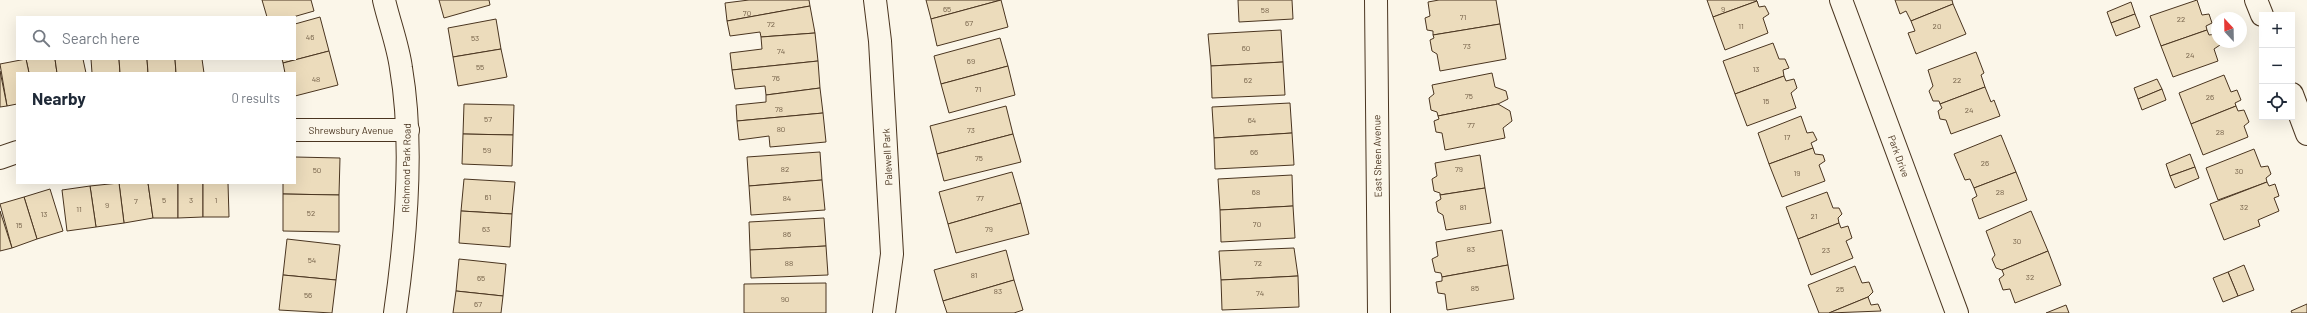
<!DOCTYPE html>
<html lang="en">
<head>
<meta charset="utf-8">
<style>
  :root { --surface:#fff; --page:#f2f2f3; --text:#1f2937; --muted:#747a83; --line:#e0e1e3 }
  body { margin:0; font-family:Barlow,sans-serif; background:var(--page); color:var(--text) }
  .controls { position:absolute; right:12px; top:12px; display:grid; overflow:hidden; border-radius:0px; box-shadow:0 4px 16px #0002 }
  .controls button { width:36px; height:36px; display:grid; place-items:center; padding:0; border:0; border-bottom:1px solid var(--line); background:var(--surface); color:var(--text); font:20px sans-serif }
  .compass { position:absolute; left:2211px; top:12px; width:36px; height:36px; border-radius:50%; background:var(--surface); box-shadow:0 4px 16px #0002; rotate:338deg }
  .list { margin:0; padding:0; list-style:none }
  h2 { display:flex; justify-content:space-between; align-items:center; height:52px; margin:0; padding:0 16px; font-size:17px }
  h2 small { font-size:13px; font-weight:400; color:var(--muted) }
  .icon { flex:none; width:22px; height:22px; fill:none; stroke:currentColor; stroke-width:2; stroke-linecap:round; stroke-linejoin:round }
  .map { position:relative; flex:none; width:2307px; height:313px; overflow:hidden }
  .search { position:absolute; background:var(--surface); box-shadow:0 4px 16px #0002; left:16px; top:16px; width:280px; height:44px; display:flex; align-items:center; gap:10px; box-sizing:border-box; padding:0 14px; border-radius:0px; color:var(--muted); font-size:15px }
  .panel { position:absolute; background:var(--surface); box-shadow:0 4px 16px #0002; left:16px; top:72px; width:280px; height:112px; border-radius:0px }
  .map>svg:first-child { display:block }
  .building { fill:#ecdcbc; stroke:#4a3520 }
  .lines { fill:none; stroke-linecap:round; stroke-linejoin:round }
  .street-casing { stroke:#4a3520; stroke-width:24 }
  .street { stroke:#fbf6e9; stroke-width:22 }
  .labels { text-anchor:middle; stroke-width:3; stroke-linejoin:round; paint-order:stroke }
  .number-label { font-size:8px; fill:#725f47 }
  .street-label { font-size:10px; fill:#4a3520; stroke:#fbf6e9 }
</style>
</head>
<body>
<div class="map">
<svg width="2307" height="313" viewBox="0 0 2307 313">
  <rect width="100%" height="100%" fill="#fbf6e9"/>
  <g class="building">
    <polygon points="262,0 311,0 314,11 293,17 267,17"/>
    <polygon points="439,0 489,0 490,5 444,18"/>
    <polygon points="749,0 809,0 810,6 727,21 725,3"/>
    <polygon points="926,0 1001,0 931,19"/>
    <polygon points="1001,0 1008,27 937,46 931,19"/>
    <polygon points="1238,0 1292,0 1293,19 1239,22"/>
    <polygon points="1439,0 1496,0 1500,24 1433,35 1433,31 1427,30 1425,18 1430,16 1428,2"/>
    <polygon points="1707,0 1756,0 1757,1 1713,17"/>
    <polygon points="1895,0 1952,0 1953,4 1911,21 1906,11 1900,14"/>
    <polygon points="2197,0 2202,15 2209,14 2212,23 2206,26 2207,30 2161,46 2150,16"/>
    <polygon points="1757,1 1759,7 1765,6 1769,14 1763,18 1768,33 1725,50 1713,17"/>
    <polygon points="2131,2 2135,14 2111,23 2107,12"/>
    <polygon points="1953,4 1966,34 1916,54 1908,33 1915,31 1911,21"/>
    <polygon points="810,6 815,33 761,37 760,32 730,36 727,21"/>
    <polygon points="2135,14 2140,27 2116,36 2111,23"/>
    <polygon points="320,17 329,51 283,63 282,59 295,59 295,24"/>
    <polygon points="496,19 501,49 453,57 448,28"/>
    <polygon points="1500,24 1506,59 1440,71 1437,54 1432,51 1430,40 1434,38 1433,35"/>
    <polygon points="1281,30 1283,62 1211,66 1208,34"/>
    <polygon points="2207,30 2209,35 2216,34 2220,45 2214,49 2218,61 2173,77 2161,46"/>
    <polygon points="815,33 818,61 732,70 730,53 762,49 761,37"/>
    <polygon points="1000,38 1008,66 941,84 934,56"/>
    <polygon points="1773,43 1779,59 1785,59 1789,68 1783,70 1784,76 1735,94 1723,61"/>
    <polygon points="501,49 507,77 458,86 453,57"/>
    <polygon points="329,51 338,85 295,96 295,73 285,73 283,63"/>
    <polygon points="1976,52 1984,73 1981,75 1985,87 1940,104 1939,101 1933,101 1929,91 1933,86 1928,70"/>
    <polygon points="26,59 55,59 57,73 29,73"/>
    <polygon points="26,59 29,73 17,73 17,104 7,106 0,64"/>
    <polygon points="55,59 83,59 86,73 57,73"/>
    <polygon points="91,59 119,59 120,73 92,73"/>
    <polygon points="119,59 147,59 148,73 120,73"/>
    <polygon points="147,59 175,59 176,73 148,73"/>
    <polygon points="175,59 202,59 204,73 176,73"/>
    <polygon points="818,61 820,88 766,95 765,86 735,89 732,70"/>
    <polygon points="1283,62 1285,95 1212,98 1211,66"/>
    <polygon points="1008,66 1015,95 949,113 941,84"/>
    <polygon points="0,71 7,106 0,107"/>
    <polygon points="1492,73 1495,87 1506,91 1508,99 1498,104 1438,116 1437,112 1431,110 1429,98 1434,94 1432,85"/>
    <polygon points="2224,75 2231,92 2237,90 2241,100 2235,103 2236,106 2191,124 2179,93"/>
    <polygon points="1784,76 1786,81 1794,79 1797,88 1791,93 1796,108 1747,126 1735,94"/>
    <polygon points="2157,79 2162,89 2138,99 2134,88"/>
    <polygon points="1985,87 1991,102 1994,100 2000,116 1951,134 1946,120 1940,119 1938,111 1942,108 1940,104"/>
    <polygon points="820,88 823,113 737,121 736,105 766,102 766,95"/>
    <polygon points="2162,89 2166,100 2142,110 2138,99"/>
    <polygon points="1290,103 1292,133 1214,138 1212,107"/>
    <polygon points="464,104 514,105 513,135 463,134"/>
    <polygon points="1498,104 1510,111 1512,121 1503,128 1505,138 1445,150 1442,133 1436,132 1434,121 1439,119 1438,116"/>
    <polygon points="1006,106 1013,134 937,154 930,126"/>
    <polygon points="2236,106 2238,111 2244,110 2249,122 2244,126 2248,137 2203,155 2191,124"/>
    <polygon points="823,113 826,142 770,147 769,136 739,140 737,121"/>
    <polygon points="1801,116 1807,133 1813,132 1817,140 1811,143 1813,148 1769,164 1758,133"/>
    <polygon points="1292,133 1294,165 1215,169 1214,138"/>
    <polygon points="463,134 513,135 512,166 462,164"/>
    <polygon points="1013,134 1021,162 944,181 937,154"/>
    <polygon points="2001,135 2016,172 1974,188 1970,179 1965,180 1954,154"/>
    <polygon points="1813,148 1815,154 1823,155 1825,161 1819,165 1825,181 1782,197 1769,164"/>
    <polygon points="2254,149 2261,167 2268,166 2271,174 2266,178 2267,182 2218,200 2206,168"/>
    <polygon points="820,152 822,180 749,186 747,157"/>
    <polygon points="2190,154 2195,167 2170,176 2166,164"/>
    <polygon points="1480,155 1485,188 1440,195 1440,193 1434,191 1432,179 1437,176 1435,163"/>
    <polygon points="295,157 340,158 339,195 283,194 283,183 295,183"/>
    <polygon points="2195,167 2199,178 2175,188 2170,176"/>
    <polygon points="1012,172 1021,203 948,224 939,192"/>
    <polygon points="2016,172 2027,200 1979,219 1972,199 1977,196 1974,188"/>
    <polygon points="1292,175 1293,206 1220,210 1218,179"/>
    <polygon points="464,179 515,182 512,214 461,211"/>
    <polygon points="822,180 825,210 751,215 749,186"/>
    <polygon points="2267,182 2269,186 2275,184 2279,196 2274,198 2279,211 2258,220 2260,226 2224,240 2210,204"/>
    <polygon points="119,183 148,183 153,218 124,223"/>
    <polygon points="119,183 124,223 96,227 90,186"/>
    <polygon points="148,183 178,183 178,218 153,218"/>
    <polygon points="178,183 203,183 203,217 178,218"/>
    <polygon points="203,183 228,183 229,217 203,217"/>
    <polygon points="90,186 96,227 67,231 62,190"/>
    <polygon points="1485,188 1491,223 1446,230 1443,215 1438,212 1436,202 1441,199 1440,195"/>
    <polygon points="50,189 63,231 37,239 24,197"/>
    <polygon points="1827,192 1833,208 1839,208 1842,214 1838,218 1839,223 1798,239 1786,207"/>
    <polygon points="283,194 339,195 339,232 283,231"/>
    <polygon points="24,197 37,239 12,248 0,204"/>
    <polygon points="1021,203 1029,234 956,253 948,224"/>
    <polygon points="1293,206 1295,238 1221,242 1220,210"/>
    <polygon points="0,211 12,248 0,251"/>
    <polygon points="461,211 512,214 510,247 459,243"/>
    <polygon points="2031,211 2048,251 2002,270 1996,268 1992,259 1995,255 1986,231"/>
    <polygon points="824,218 826,246 750,250 749,222"/>
    <polygon points="1839,223 1841,228 1848,226 1852,238 1846,241 1853,258 1811,275 1798,239"/>
    <polygon points="1502,230 1508,265 1442,277 1441,273 1435,272 1432,259 1438,256 1436,242"/>
    <polygon points="287,239 340,245 336,280 283,275"/>
    <polygon points="826,246 828,275 751,278 750,250"/>
    <polygon points="1294,248 1298,276 1221,280 1219,251"/>
    <polygon points="1006,250 1014,280 943,301 934,270"/>
    <polygon points="2048,251 2061,285 2015,303 2010,289 2003,290 1999,279 2004,275 2002,270"/>
    <polygon points="459,259 506,264 503,296 456,291"/>
    <polygon points="1508,265 1514,299 1447,310 1445,294 1438,293 1436,282 1442,281 1442,277"/>
    <polygon points="2244,265 2254,290 2238,296 2228,272"/>
    <polygon points="1855,266 1862,283 1869,282 1873,292 1868,297 1829,313 1819,313 1808,285"/>
    <polygon points="2228,272 2238,296 2223,302 2213,278"/>
    <polygon points="283,275 336,280 332,313 279,310"/>
    <polygon points="1298,276 1299,307 1222,310 1221,280"/>
    <polygon points="1014,280 1023,310 1014,313 947,313 943,301"/>
    <polygon points="826,283 826,313 744,313 744,284"/>
    <polygon points="456,291 503,296 501,313 453,313"/>
    <polygon points="1868,297 1871,305 1878,304 1881,311 1829,313"/>
    <polygon points="2307,304 2307,313 2292,313 2291,311"/>
    <polygon points="2066,305 2069,313 2046,313"/>
  </g>
  <g class="lines">
    <g class="street-casing">
      <g id="street">
        <path d="M384,0C389,22 398,45 401,68C414,144 406,237 395,313"/>
        <polyline points="875,0 880,41 892,254 884,313"/>
        <polyline points="1376,0 1379,313"/>
        <polyline points="1841,0 1957,313"/>
        <polyline points="2256,0 2262,15"/>
        <polyline points="2292,94 2307,134"/>
        <polyline points="295,130 408,130"/>
        <polyline points="0,158 17,152"/>
      </g>
    </g>
    <use href="#street" class="street"/>
  </g>
  <g class="labels">
    <g class="number-label">
      <text x="947" y="12">65</text>
      <text x="1723" y="12">9</text>
      <text x="1265" y="13">58</text>
      <text x="747" y="16">70</text>
      <text x="1463" y="20">71</text>
      <text x="2181" y="22">22</text>
      <text x="969" y="26">67</text>
      <text x="771" y="27">72</text>
      <text x="1741" y="29">11</text>
      <text x="1937" y="29">20</text>
      <text x="310" y="40">46</text>
      <text x="475" y="41">53</text>
      <text x="1467" y="49">73</text>
      <text x="1246" y="51">60</text>
      <text x="781" y="54">74</text>
      <text x="2190" y="58">24</text>
      <text x="971" y="64">69</text>
      <text x="480" y="70">55</text>
      <text x="1756" y="72">13</text>
      <text x="776" y="81">76</text>
      <text x="316" y="82">48</text>
      <text x="1248" y="83">62</text>
      <text x="1957" y="83">22</text>
      <text x="978" y="92">71</text>
      <text x="1469" y="99">75</text>
      <text x="2210" y="100">26</text>
      <text x="1766" y="104">15</text>
      <text x="779" y="112">78</text>
      <text x="1969" y="113">24</text>
      <text x="488" y="122">57</text>
      <text x="1252" y="123">64</text>
      <text x="1471" y="128">77</text>
      <text x="781" y="132">80</text>
      <text x="971" y="133">73</text>
      <text x="2220" y="135">28</text>
      <text x="1787" y="140">17</text>
      <text x="487" y="153">59</text>
      <text x="1254" y="155">66</text>
      <text x="979" y="161">75</text>
      <text x="1985" y="166">26</text>
      <text x="785" y="172">82</text>
      <text x="1459" y="172">79</text>
      <text x="317" y="173">50</text>
      <text x="2239" y="174">30</text>
      <text x="1797" y="176">19</text>
      <text x="1256" y="195">68</text>
      <text x="2000" y="195">28</text>
      <text x="488" y="200">61</text>
      <text x="787" y="201">84</text>
      <text x="980" y="201">77</text>
      <text x="164" y="203">5</text>
      <text x="191" y="203">3</text>
      <text x="216" y="203">1</text>
      <text x="136" y="204">7</text>
      <text x="107" y="208">9</text>
      <text x="1463" y="210">81</text>
      <text x="2244" y="210">32</text>
      <text x="79" y="212">11</text>
      <text x="311" y="216">52</text>
      <text x="44" y="217">13</text>
      <text x="1814" y="219">21</text>
      <text x="1257" y="227">70</text>
      <text x="19" y="228">15</text>
      <text x="486" y="232">63</text>
      <text x="989" y="232">79</text>
      <text x="787" y="237">86</text>
      <text x="2017" y="244">30</text>
      <text x="1471" y="252">83</text>
      <text x="1826" y="253">23</text>
      <text x="312" y="263">54</text>
      <text x="789" y="266">88</text>
      <text x="1258" y="266">72</text>
      <text x="974" y="278">81</text>
      <text x="2030" y="280">32</text>
      <text x="481" y="281">65</text>
      <text x="1475" y="291">85</text>
      <text x="1840" y="292">25</text>
      <text x="998" y="294">83</text>
      <text x="1260" y="296">74</text>
      <text x="308" y="298">56</text>
      <text x="785" y="302">90</text>
      <text x="478" y="307">67</text>
    </g>
    <g class="street-label">
      <text x="351" y="134">Shrewsbury Avenue</text>
      <text transform="translate(1377 156) rotate(-91)" y="4">East Sheen Avenue</text>
      <text transform="translate(1899 156) rotate(70)" y="4">Park Drive</text>
      <text transform="translate(887 157) rotate(-93)" y="4">Palewell Park</text>
      <text transform="translate(406 168) rotate(-89)" y="4">Richmond Park Road</text>
    </g>
  </g>
</svg>
<div class="controls">
<button>+</button>
<button>−</button>
<button><svg class="icon" aria-label="locate" viewBox="0 0 24 24"><circle cx="12" cy="12" r="6"/><path d="M12 2v4M12 18v4M2 12h4M18 12h4"/></svg></button>
</div>
<svg class="compass" viewBox="-18 -18 36 36"><path d="M0-13l5 13h-10z" fill="#e53935"/><path d="M0 13l5-13h-10z" fill="#747a83"/></svg>
<div class="search"><svg class="icon" aria-label="search" viewBox="0 0 24 24"><circle cx="10" cy="10" r="6"/><path d="M15 15l6 6"/></svg>Search here</div>
<section class="panel">
<h2>Nearby<small>0 results</small></h2>
<ul class="list">
</ul>
</section>
</div>
</body>
</html>
